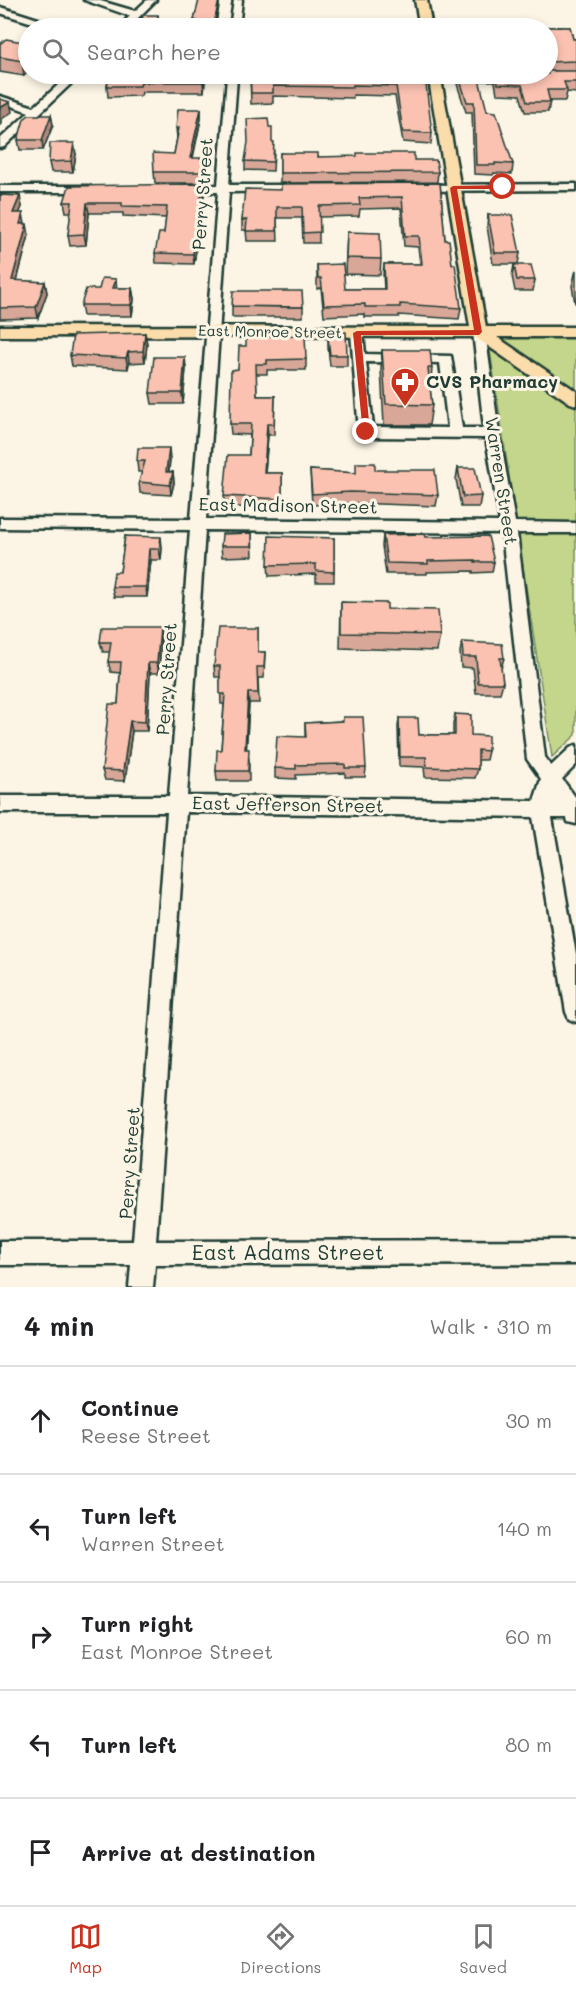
<!DOCTYPE html>
<html lang="en">
<head>
<meta charset="utf-8">
<style>
  :root { --surface:#fff; --page:#f6f6f6; --text:#202124; --muted:#757577; --line:#e0e0e0; --accent:#c8321e }
  body { margin:0; font-family:Mali,sans-serif; background:var(--page); color:var(--text) }
  .stop { position:absolute; width:18px; height:18px; margin:-14px; border:4px solid #c8321e; border-radius:50%; background:#fff }
  .stop.end { background:#c8321e; border-color:#fff; box-shadow:0 2px 6px #0008 }
  .list { margin:0; padding:0; list-style:none }
  h2 { display:flex; justify-content:space-between; align-items:center; height:78px; margin:0; padding:0 24px; font-size:26px }
  h2 small { font-size:20px; font-weight:400; color:var(--muted) }
  .list li { display:grid; grid-template-columns:39px 1fr auto; gap:18px; align-items:center; box-sizing:border-box; height:108px; padding:0 24px; border-top:2px solid var(--line) }
  .list b { display:block; font-size:22px; white-space:nowrap }
  .list p { margin:0; font-size:20px; white-space:nowrap; color:var(--muted) }
  .list em { font-size:20px; font-style:normal; color:var(--muted) }
  .icon { flex:none; width:33px; height:33px; fill:none; stroke:currentColor; stroke-width:2; stroke-linecap:round; stroke-linejoin:round }
  .map { position:relative; flex:none; width:576px; height:1287px; overflow:hidden }
  .search { position:absolute; background:var(--surface); box-shadow:0 3px 9px #0003; left:18px; right:18px; top:18px; height:66px; display:flex; align-items:center; gap:15px; box-sizing:border-box; padding:0 21px; border-radius:33px; color:var(--muted); font-size:22px }
  .sheet { height:618px; background:var(--surface) }
  nav { display:flex; justify-content:space-around; align-items:center; box-sizing:border-box; height:84px; border-top:2px solid var(--line); background:var(--surface); font-size:16px; color:var(--muted) }
  nav a { display:grid; justify-items:center; gap:3px }
  nav .on { color:var(--accent) }
  .map>svg:first-child { display:block }
  .green { fill:#c3d68b; stroke:#718a60; stroke-width:1.5 }
  .lines { fill:none; stroke-linecap:round; stroke-linejoin:round }
  .minor-casing { stroke:#1f3d34; stroke-width:5 }
  .major-casing { stroke:#1f3d34; stroke-width:5 }
  .minor { fill:#fcf5e5; fill-rule:evenodd }
  .major { fill:#fbddab; fill-rule:evenodd }
  .wall { fill:#d8a798; stroke:#1f3d34; stroke-width:1.5 }
  .shaded-wall { fill:#b0887c; stroke:#1f3d34; stroke-width:1.5 }
  .building { fill:#fbc2b1; stroke:#1f3d34; stroke-width:1.5 }
  .route { fill:#c8321e }
  .labels { text-anchor:middle; stroke-width:6; stroke-linejoin:round; paint-order:stroke }
  .far-street-label { font-size:15px; fill:#1f3d34; stroke:#fcf5e5 }
  .street-label { font-size:18px; fill:#1f3d34; stroke:#fcf5e5 }
  .poi-label { font-size:18px; font-weight:bold; fill:#1f3d34; stroke:#fcf5e5; text-anchor:start }
  .near-street-label { font-size:21px; fill:#1f3d34; stroke:#fcf5e5 }
</style>
</head>
<body>
<div class="map">
<svg width="576" height="1287" viewBox="0 0 576 1287">
  <rect width="100%" height="100%" fill="#fcf5e5"/>
  <filter id="ink" filterUnits="userSpaceOnUse"><feTurbulence type="fractalNoise" baseFrequency=".0167" numOctaves="2"/><feDisplacementMap in="SourceGraphic" scale="12" xChannelSelector="R" yChannelSelector="G"/><feConvolveMatrix kernelMatrix="1 2 1 2 8 2 1 2 1" color-interpolation-filters="sRGB"/></filter>
  <g filter="url(#ink)">
    <polygon class="green" points="576,337 576,735 552,757 488,338"/>
    <g class="lines">
      <g class="minor-casing">
        <g id="minor">
          <polygon points="84,0 97,0 135,11 147,0 156,0 128,28 118,28 130,16"/>
          <polygon points="234,0 242,0 239,28 230,28"/>
          <polygon points="0,7 60,26 62,28 49,28 0,13"/>
          <polygon points="70,74 136,75 131,78 77,78 4,147 0,148 0,139 29,112 0,102 0,96 34,107"/>
          <path d="M179,74H276L275,77L272,78H237L229,185H302L308,188L302,191L229,192L206,519L500,522L486,438L366,437L359,432L351,333L352,330H362L363,333L365,354L451,356L462,428H484L473,332L479,328L485,332L499,433L515,522L576,523V533H517L545,757L551,766L570,748L576,745V765L562,779L576,798V824L568,822L567,818H552L576,954V1022L569,1019L566,1012L533,817L186,812L156,1241L576,1240V1264L155,1265L153,1287H129L131,1265H0V1241H133L167,812H0V796H169L190,530L0,528V518L191,519L218,192H181L175,189L181,186L218,185L227,77H184ZM366,362L440,363L448,428L373,427ZM205,530L502,533L527,759L541,779L534,801L187,796Z"/>
          <polygon points="520,74 523,76 518,79 400,80 395,77 400,74"/>
          <polygon points="576,184 576,190 418,191 412,188 418,185"/>
          <polygon points="0,186 89,186 95,189 89,192 0,192"/>
        </g>
      </g>
      <g class="major-casing">
        <g id="major">
          <polygon points="415,0 427,0 432,28 420,28"/>
          <polygon points="428,74 440,74 486,327 576,327 576,337 497,337 576,391 576,405 570,403 475,337 0,336 0,326 470,327"/>
        </g>
      </g>
      <use href="#minor" class="minor"/>
      <use href="#major" class="major"/>
    </g>
    <g class="wall">
      <polygon points="219,0 219,6 215,28 195,28 194,20"/>
      <polygon points="544,27 570,27 573,39 576,39 576,93 567,92 565,101 550,101 548,112 525,112 520,95 497,94 495,82 497,74 548,74 548,71 558,71 548,71 548,28 543,28"/>
      <polygon points="28,43 24,76 0,72 0,44"/>
      <polygon points="110,74 205,81 204,92 142,92 141,96 108,97 107,86"/>
      <polygon points="250,74 421,74 432,133 431,144 403,142 395,96 353,95 353,98 273,96 273,103 251,104"/>
      <polygon points="458,74 487,111 513,164 512,174 494,173 493,175 474,174 472,112 466,112 457,84"/>
      <polygon points="201,109 201,119 193,158 205,169 204,183 155,183 154,172 174,154 177,138 176,128"/>
      <polygon points="51,115 53,125 43,150 20,150 18,140"/>
      <polygon points="272,142 274,152 273,171 245,170 245,161"/>
      <polygon points="280,153 318,157 414,160 438,172 437,182 280,183"/>
      <polygon points="76,154 73,172 51,172 49,162"/>
      <polygon points="440,183 445,240 452,264 461,308 459,319 399,315 399,317 364,317 364,314 324,316 321,288 317,289 317,265 345,289 384,289 383,274 384,264 420,264 418,247 404,246 401,208 360,209 359,216 319,217 319,243 303,243 302,218 277,218 278,241 247,241 246,230 242,230 242,220 281,190"/>
      <polygon points="203,184 204,194 194,264 156,263 155,253 164,233 166,218 123,216 123,213 89,213 86,245 70,246 68,235 71,212 66,212 64,202"/>
      <polygon points="0,195 20,196 22,207 19,213 29,235 17,281 45,282 47,293 38,318 0,319"/>
      <polygon points="488,215 520,253 518,264 493,264 487,226"/>
      <polygon points="347,232 381,259 380,275 345,274"/>
      <polygon points="514,265 535,280 533,291 515,291 512,276"/>
      <polygon points="576,270 576,303 575,303 572,286"/>
      <polygon points="117,288 132,288 134,299 132,316 83,316 81,305 99,289"/>
      <polygon points="232,306 303,307 303,317 232,317"/>
      <polygon points="145,333 147,344 145,362 129,363 128,369 72,366 70,355"/>
      <polygon points="328,337 333,337 347,355 347,366 330,366 328,348"/>
      <polygon points="246,346 306,359 306,370 267,370 267,374 256,374 257,396 275,396 274,435 268,435 265,473 282,473 282,510 225,506 224,496 249,455 250,435 231,434 230,424 238,369"/>
      <polygon points="382,350 432,368 430,389 432,405 429,425 384,425 381,370"/>
      <polygon points="186,368 183,404 152,404 150,393"/>
      <polygon points="170,459 169,472 173,472 174,483 171,495 140,493 139,482 142,472 138,472 137,461"/>
      <polygon points="458,468 481,496 479,507 461,507 456,479"/>
      <polygon points="310,470 356,473 375,470 438,495 436,506 350,503 312,505"/>
      <polygon points="252,533 253,556 222,557 221,546"/>
      <polygon points="383,535 426,537 494,562 492,572 473,573 473,571 427,572 427,574 386,574 382,546"/>
      <polygon points="125,536 162,547 161,560 151,560 147,597 114,597 112,587 120,572"/>
      <polygon points="334,538 334,582 316,582 316,574 269,576 268,565"/>
      <polygon points="341,602 387,609 440,635 437,651 340,648"/>
      <polygon points="258,628 258,652 265,652 264,678 258,678 259,703 249,703 246,749 249,759 249,781 217,781 216,771 221,750 224,704 221,704 220,677 215,677 214,666"/>
      <polygon points="161,637 159,673 150,673 147,731 132,731 125,781 105,780 102,770 118,704 120,673 111,672 108,662 110,652 103,652 100,642"/>
      <polygon points="462,642 504,658 501,669 503,683 500,693 476,693 473,668 461,667 460,652"/>
      <polygon points="455,714 471,735 488,751 486,760 478,760 478,769 475,778 425,777 424,767 399,766 398,727 399,718 419,735 453,735 453,724"/>
      <polygon points="343,717 366,768 365,777 345,777 345,773 296,775 296,779 275,778 275,768 305,737 305,723 343,721"/>
    </g>
    <g class="shaded-wall">
      <polygon points="219,0 219,6 215,28 213,28"/>
      <polygon points="158,15 159,23 158,28 156,28"/>
      <polygon points="28,55 28,72 24,76 22,61"/>
      <polygon points="204,74 205,81 204,92 203,82"/>
      <polygon points="10,102 12,112 2,119 2,124 0,125 0,108"/>
      <polygon points="201,109 201,119 190,169 190,158"/>
      <polygon points="51,115 53,125 43,150 42,140"/>
      <polygon points="74,143 76,154 73,172 71,161"/>
      <polygon points="205,158 205,169 204,183 204,172"/>
      <polygon points="203,184 204,194 194,264 193,254"/>
      <polygon points="20,196 22,207 15,224 13,213"/>
      <polygon points="87,203 89,213 86,245 84,234"/>
      <polygon points="23,213 25,224 20,224"/>
      <polygon points="27,224 29,235 14,291 12,280"/>
      <polygon points="116,279 117,290 113,288"/>
      <polygon points="45,282 47,293 38,318 36,307"/>
      <polygon points="132,288 134,299 132,316 131,305"/>
      <polygon points="145,333 147,344 145,362 143,351"/>
      <polygon points="128,352 129,363 128,369 126,358"/>
      <polygon points="185,357 186,368 183,404 182,393"/>
      <polygon points="267,424 268,435 264,483 264,473"/>
      <polygon points="169,448 170,459 167,483 166,472"/>
      <polygon points="173,472 174,483 171,495 170,485"/>
      <polygon points="161,537 162,547 161,560 159,549"/>
      <polygon points="149,549 151,560 147,597 146,587"/>
      <polygon points="160,627 161,637 159,673 157,663"/>
      <polygon points="148,663 150,673 147,731 145,722"/>
      <polygon points="248,693 249,703 246,759 245,749"/>
      <polygon points="130,721 132,731 125,781 123,771"/>
    </g>
    <g class="building">
      <polygon points="199,0 219,0 213,28 197,28 198,21 194,20"/>
      <polygon points="143,15 158,15 156,28 135,28 137,21 142,21"/>
      <rect x="249" y="27" width="28" height="1"/>
      <rect x="315" y="27" width="15" height="1"/>
      <polygon points="544,27 570,27 573,39 576,39 576,61 548,62 548,45 549,45 548,40 548,28 544,28"/>
      <polygon points="6,39 28,43 28,55 22,61 0,57 0,44"/>
      <polygon points="548,71 576,71 576,82 564,82 567,90 547,90 550,102 527,102 522,85 498,84 497,74 548,74"/>
      <polygon points="110,74 204,74 203,82 141,82 140,86 107,86"/>
      <polygon points="250,74 421,74 423,85 426,85 432,133 403,132 396,86 353,85 353,87 273,86 273,93 251,93"/>
      <polygon points="458,74 478,75 487,111 496,112 513,164 495,163 495,165 476,165 474,102 467,102"/>
      <polygon points="0,99 10,102 0,108"/>
      <polygon points="178,109 201,109 190,158 205,158 204,172 154,172 153,153 174,154 179,128 176,128"/>
      <polygon points="29,115 51,115 42,140 18,140 24,119"/>
      <polygon points="268,118 269,127 272,127 272,142 274,142 273,162 245,161 248,142 247,119"/>
      <polygon points="50,143 74,143 71,161 49,162"/>
      <polygon points="280,153 318,153 318,157 357,156 357,153 414,153 414,160 436,160 438,172 280,173"/>
      <polygon points="440,183 445,240 449,240 452,264 455,264 461,308 400,304 400,307 365,307 365,304 324,305 321,278 318,278 317,265 343,264 345,289 385,289 384,264 422,264 419,236 405,236 402,197 359,198 360,205 319,206 320,232 303,233 302,207 277,207 277,231 246,231 247,220 242,220 245,189 281,190 281,184"/>
      <polygon points="203,184 193,254 155,253 159,233 164,233 167,207 122,206 122,203 87,203 84,234 68,235 72,202 64,202 69,186"/>
      <polygon points="0,195 20,196 13,213 23,213 20,224 27,224 12,280 45,282 36,307 0,308"/>
      <polygon points="488,215 512,215 520,253 495,253"/>
      <polygon points="347,232 380,233 381,259 346,258"/>
      <polygon points="514,265 531,265 535,280 517,280"/>
      <polygon points="102,278 116,279 113,288 132,288 131,305 81,305 86,289 99,289"/>
      <polygon points="233,291 302,291 303,307 232,306"/>
      <polygon points="346,332 347,355 330,355 328,337 334,337 334,333"/>
      <polygon points="145,333 143,351 128,352 126,358 70,355 73,335"/>
      <polygon points="305,335 306,359 267,360 267,364 256,364 257,396 275,396 274,424 267,424 264,473 282,473 282,499 224,496 228,455 249,455 251,424 230,424 231,370 238,369 239,346 246,346 246,337"/>
      <polygon points="382,350 430,350 432,368 428,368 432,405 386,404"/>
      <polygon points="154,357 185,357 182,393 150,393"/>
      <polygon points="138,448 169,448 166,472 173,472 170,485 139,482 145,461 137,461"/>
      <polygon points="356,463 375,463 375,470 435,470 438,495 351,492 312,494 310,470 356,473"/>
      <polygon points="458,468 475,468 481,496 463,497"/>
      <polygon points="252,533 252,546 221,546 222,534"/>
      <polygon points="425,534 426,537 488,536 494,562 475,562 475,560 428,561 428,564 387,563 383,535"/>
      <polygon points="125,536 161,537 159,549 149,549 146,587 112,587 114,572 120,572"/>
      <polygon points="269,536 334,538 334,572 316,571 316,564 268,565"/>
      <polygon points="341,602 387,603 387,609 438,610 440,635 341,633"/>
      <polygon points="102,627 160,627 157,663 148,663 145,722 130,721 123,771 102,770 109,704 118,704 121,662 108,662 111,642 100,642"/>
      <polygon points="218,628 258,628 258,652 265,652 264,667 257,667 258,693 248,693 245,749 249,749 248,771 216,771 217,750 221,750 225,694 220,694 220,666 214,666"/>
      <polygon points="462,642 502,644 504,658 500,658 503,683 478,683 476,657 463,657"/>
      <polygon points="455,714 471,715 471,735 488,736 488,751 478,750 478,769 427,767 426,757 400,757 399,718 418,718 419,735 455,735"/>
      <polygon points="343,717 363,717 366,768 345,768 345,764 296,765 296,769 275,768 277,736 306,737 305,723 343,721"/>
    </g>
  </g>
  <polygon class="route" points="503,185 505,189 457,189 482,332 479,335 361,335 370,432 363,434 353,333 357,331 474,330 450,188 453,186"/>
  <defs>
    <g id="pharmacy-pin" transform="scale(1.5)"><path d="M0 17L-7.5 6A9.5 9.5 0 1 1 7.5 6Z" fill="#c8321e" stroke="#fcf5e5"/><path d="M-2-6h4v4h4v4h-4v4h-4v-4h-4v-4h4Z" fill="#fff"/></g>
  </defs>
  <g fill-rule="evenodd">
    <use href="#pharmacy-pin" x="405" y="382"/>
  </g>
  <g class="labels">
    <g class="far-street-label">
      <text transform="translate(270 332) rotate(1)" y="5">East Monroe Street</text>
    </g>
    <g class="street-label">
      <text transform="translate(203 194) rotate(-86)" y="6">Perry Street</text>
      <text transform="translate(501 481) rotate(81)" y="6">Warren Street</text>
      <text transform="translate(288 506) rotate(1)" y="6">East Madison Street</text>
      <text transform="translate(167 679) rotate(-86)" y="6">Perry Street</text>
      <text transform="translate(288 805) rotate(1)" y="6">East Jefferson Street</text>
      <text transform="translate(130 1163) rotate(-86)" y="6">Perry Street</text>
    </g>
    <g class="poi-label">
      <text x="426" y="388">CVS Pharmacy</text>
    </g>
    <g class="near-street-label">
      <text x="288" y="1260">East Adams Street</text>
    </g>
  </g>
</svg>
<div class="stop" style="left:503px;top:187px"></div>
<div class="stop end" style="left:366px;top:432px"></div>
<div class="search"><svg class="icon" aria-label="search" viewBox="0 0 24 24"><circle cx="10" cy="10" r="6"/><path d="M15 15l6 6"/></svg>Search here</div>
</div>
<section class="sheet">
<h2>4 min<small>Walk · 310 m</small></h2>
<ul class="list">
<li><svg class="icon" aria-label="ahead" viewBox="0 0 24 24"><path d="M12 20V5M6 11l6-6 6 6"/></svg><div><b>Continue</b><p>Reese Street</p></div><em>30 m</em></li>
<li><svg class="icon" aria-label="left" viewBox="0 0 24 24"><path d="M17 20v-9H6M10 6l-5 5 5 5"/></svg><div><b>Turn left</b><p>Warren Street</p></div><em>140 m</em></li>
<li><svg class="icon" aria-label="right" viewBox="0 0 24 24"><path d="M7 20v-9h11M14 6l5 5-5 5"/></svg><div><b>Turn right</b><p>East Monroe Street</p></div><em>60 m</em></li>
<li><svg class="icon" aria-label="left" viewBox="0 0 24 24"><path d="M17 20v-9H6M10 6l-5 5 5 5"/></svg><div><b>Turn left</b></div><em>80 m</em></li>
<li><svg class="icon" aria-label="arrive" viewBox="0 0 24 24"><path d="M6 21V4h12l-3 4 3 4H6"/></svg><div><b>Arrive at destination</b></div></li>
</ul>
</section>
<nav>
<a class="on"><svg class="icon" aria-label="map" viewBox="0 0 24 24"><path d="M3 6l6-2 6 2 6-2v14l-6 2-6-2-6 2zM9 4v14M15 6v14"/></svg>Map</a>
<a><svg class="icon" aria-label="directions" viewBox="0 0 24 24"><path d="M12 3l9 9-9 9-9-9zM9 14v-3h6M13 9l2 2-2 2"/></svg>Directions</a>
<a><svg class="icon" aria-label="saved" viewBox="0 0 24 24"><path d="M7 4h10v16l-5-4-5 4z"/></svg>Saved</a>
</nav>
</body>
</html>
